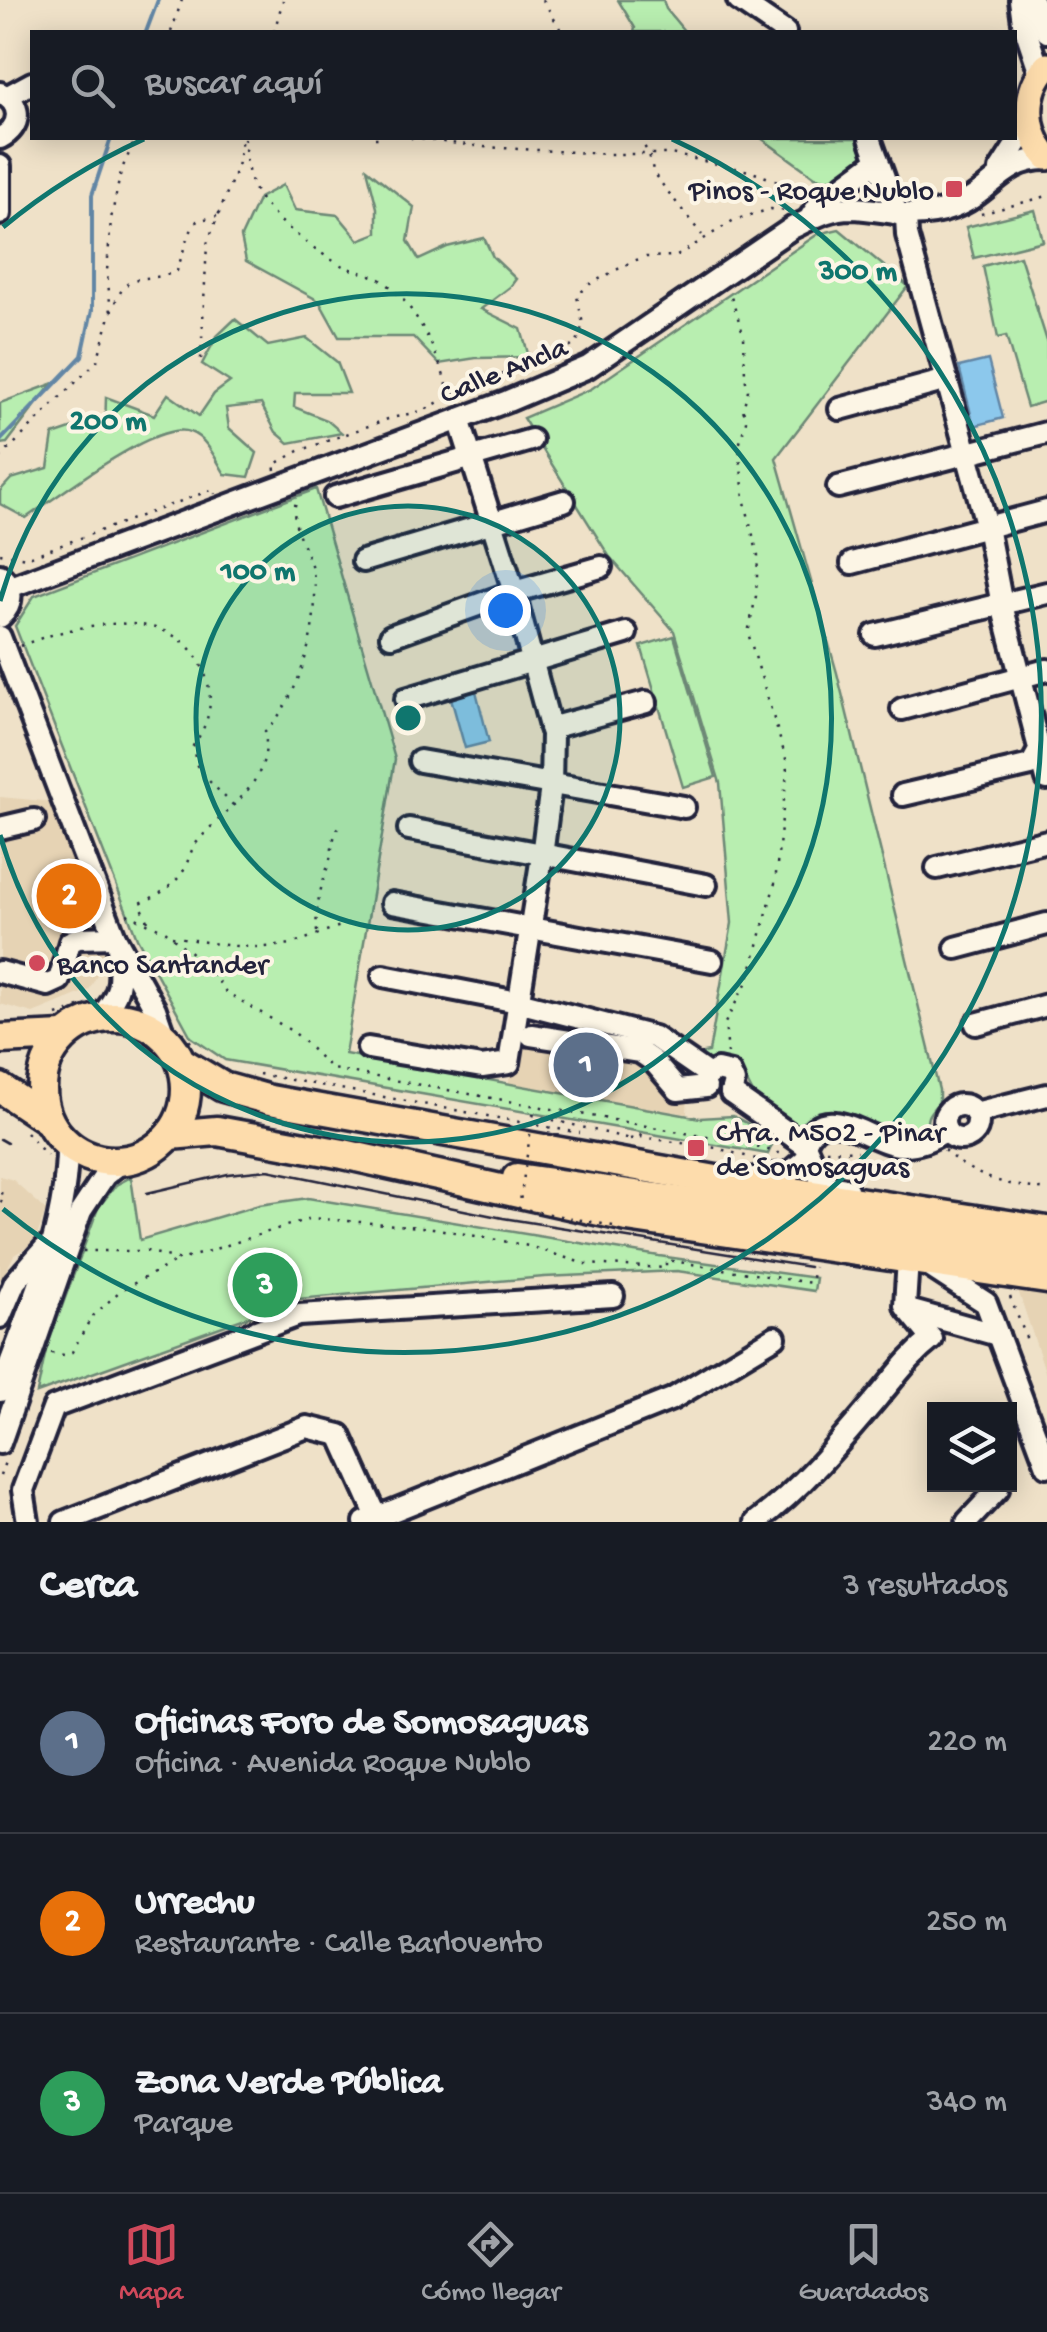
<!DOCTYPE html>
<html lang="es">
<head>
<meta charset="utf-8">
<style>
  :root { --surface:#171b24; --page:#20242c; --text:#f1f3f6; --muted:#9ea1a6; --line:#363941; --accent:#d1495b }
  body { margin:0; font-family:"Gochi Hand",sans-serif; background:var(--page); color:var(--text) }
  .controls { position:absolute; right:30px; bottom:30px; display:grid; overflow:hidden; border-radius:0px; box-shadow:0 5px 25px #0003 }
  .controls button { width:90px; height:90px; display:grid; place-items:center; padding:0; border:0; border-bottom:2px solid var(--line); background:var(--surface); color:var(--text); font:50px sans-serif }
  .you { position:absolute; left:505px; top:610px; width:35px; height:35px; margin:-25px; border:8px solid #fff; border-radius:50%; background:#1a73e8; box-shadow:0 0 0 15px #1a73e833 }
  .badge { display:grid; place-items:center; width:65px; height:65px; border-radius:50%; background:var(--accent); color:#fff; font-size:32px; font-weight:700 }
  .pin { position:absolute; translate:-50% -50%; border:5px solid #fff; box-shadow:0 2px 10px #0006 }
  .list { margin:0; padding:0; list-style:none }
  h2 { display:flex; justify-content:space-between; align-items:center; height:130px; margin:0; padding:0 40px; font-size:42px }
  h2 small { font-size:32px; font-weight:400; color:var(--muted) }
  .list li { display:grid; grid-template-columns:65px 1fr auto; gap:30px; align-items:center; box-sizing:border-box; height:180px; padding:0 40px; border-top:2px solid var(--line) }
  .list b { display:block; font-size:38px; white-space:nowrap }
  .list p { margin:0; font-size:32px; white-space:nowrap; color:var(--muted) }
  .list em { font-size:32px; font-style:normal; color:var(--muted) }
  .icon { flex:none; width:55px; height:55px; fill:none; stroke:currentColor; stroke-width:2; stroke-linecap:round; stroke-linejoin:round }
  .map { position:relative; flex:none; width:1047px; height:1522px; overflow:hidden }
  .search { position:absolute; background:var(--surface); box-shadow:0 5px 25px #0003; left:30px; right:30px; top:30px; height:110px; display:flex; align-items:center; gap:25px; box-sizing:border-box; padding:0 35px; border-radius:0px; color:var(--muted); font-size:38px }
  .sheet { height:670px; background:var(--surface) }
  nav { display:flex; justify-content:space-around; align-items:center; box-sizing:border-box; height:140px; border-top:2px solid var(--line); background:var(--surface); font-size:28px; color:var(--muted) }
  nav a { display:grid; justify-items:center; gap:5px }
  nav .on { color:var(--accent) }
  .map>svg:first-child { display:block }
  .built { fill:#e6d3b4 }
  .green { fill:#b8eeb0; stroke:#6d8876; stroke-width:2.5 }
  .water { fill:#8cc8ec; stroke:#6286a5; stroke-width:2.5 }
  .lines { fill:none; stroke-linecap:round; stroke-linejoin:round }
  .stream { stroke:#6286a5; stroke-width:4 }
  .minor-casing { stroke:#22223b; stroke-width:28 }
  .major-casing { stroke:#22223b; stroke-width:32 }
  .highway-casing { stroke:#22223b; stroke-width:35 }
  .path { stroke:#22223b; stroke-width:2.5; stroke-dasharray:2.5 8; stroke-linecap:butt }
  .minor { stroke:#fcf5e5; stroke-width:20 }
  .major { stroke:#fddcac; stroke-width:25 }
  .highway { stroke:#fddcac; stroke-width:28 }
  .tram { stroke:#22223b; stroke-width:2.5 }
  .path-bridge { stroke:#22223b; stroke-width:2.5; stroke-dasharray:2.5 8; stroke-linecap:butt }
  .ring { fill:none; stroke:#0f766e; stroke-width:5 }
  .poi-dot { fill:#d1495b; stroke:#fcf5e5; stroke-width:4 }
  .labels { text-anchor:middle; stroke-width:8; stroke-linejoin:round; paint-order:stroke }
  .poi-label { font-size:30px; fill:#22223b; stroke:#fcf5e5; text-anchor:start }
  .street-label { font-size:30px; fill:#22223b; stroke:#fcf5e5 }
  .centre { fill:#0f766e; stroke:#fcf5e5; stroke-width:5 }
  .ring-label { font-size:30px; text-anchor:middle; font-weight:bold; fill:#0f766e; stroke:#fcf5e5; stroke-width:8; stroke-linejoin:round; paint-order:stroke }
</style>
</head>
<body>
<div class="map">
<svg width="1047" height="1522" viewBox="0 0 1047 1522">
  <rect width="100%" height="100%" fill="#efe1c8"/>
  <filter id="ink" filterUnits="userSpaceOnUse"><feTurbulence type="fractalNoise" baseFrequency=".01" numOctaves="2"/><feDisplacementMap in="SourceGraphic" scale="20" xChannelSelector="R" yChannelSelector="G"/><feConvolveMatrix kernelMatrix="1 2 1 2 8 2 1 2 1" color-interpolation-filters="sRGB"/></filter>
  <g filter="url(#ink)">
    <g class="built">
      <polygon points="0,797 54,802 113,946 89,990 33,1013 0,1004"/>
      <polygon points="519,1023 656,1046 689,1069 687,1114 508,1086"/>
      <polygon points="0,1176 13,1180 46,1210 35,1242 14,1255 0,1283"/>
      <polygon points="1017,1287 1047,1292 1047,1377"/>
    </g>
    <g class="green">
      <polygon points="618,0 663,0 666,9 685,32 634,32 635,28"/>
      <polygon points="761,138 860,138 866,160 838,182 815,177"/>
      <polygon points="367,169 414,207 408,241 419,260 447,247 484,238 493,257 516,279 510,287 481,309 521,329 529,357 476,358 439,364 413,337 339,337 319,301 246,261 241,237 259,198 283,185 295,210 338,215 359,240 377,233 377,208"/>
      <polygon points="1035,210 1043,241 974,258 966,227"/>
      <path d="M839,229L908,286L776,458L837,673L939,1090V1102C930,1112 923,1118 930,1132L803,1133L755,1097L741,1070L725,1059L709,1061L698,1054L709,1052L732,923L720,783L674,631L609,556L523,418L591,389L818,234Z"/>
      <polygon points="1020,256 1047,341 1047,401 1027,407 1006,336 998,338 983,266"/>
      <path d="M235,319L268,346L307,338L337,362L349,393H295L294,407L327,420L342,433L289,443L276,432L261,404L226,408L229,428L257,453L249,477L225,474C216,460 207,438 190,432C157,419 57,497 26,518L0,504V491L11,479L48,468L53,435L82,425L105,430L106,397L154,415L168,394L199,416L214,394L230,382L202,364L217,336Z"/>
      <polygon points="52,384 7,443 0,444 0,403"/>
      <polygon points="316,489 395,759 345,1054 700,1118 733,1116 775,1138 768,1154 225,1060 191,1037 137,938 15,626 34,596"/>
      <polygon points="674,636 716,777 683,787 641,646"/>
      <polygon points="131,1177 140,1240 259,1205 308,1198 659,1256 816,1278 814,1291 677,1271 544,1277 298,1299 37,1393 46,1350 98,1208 116,1185"/>
    </g>
    <g class="water">
      <polygon points="988,360 1003,418 974,426 959,367"/>
      <polygon points="476,691 489,742 465,748 451,698"/>
    </g>
    <g class="lines">
      <g class="stream">
        <polyline points="146,32 158,0"/>
        <polyline points="0,441 82,356 92,310 92,195 111,138"/>
      </g>
      <g class="minor-casing">
        <g id="minor">
          <polyline points="738,0 785,32"/>
          <polyline points="1020,0 1023,22 1040,73"/>
          <polyline points="1032,0 1047,32"/>
          <path d="M0,93C23,103 22,127 0,138"/>
          <polyline points="8,96 32,83"/>
          <polyline points="870,138 897,214"/>
          <polyline points="0,166 0,214"/>
          <polyline points="1000,170 1030,123"/>
          <polyline points="811,216 820,203 878,160"/>
          <polyline points="906,217 907,235 987,527 1002,605 1047,779"/>
          <polyline points="840,409 947,380"/>
          <polyline points="838,487 1046,433"/>
          <polyline points="335,497 531,440"/>
          <polyline points="363,561 564,501"/>
          <polyline points="852,563 1047,511"/>
          <path d="M0,575C14,588 14,604 0,617"/>
          <path d="M10,587L508,401L588,367L792,228C811,219 829,208 851,208C888,209 914,222 952,208C992,194 1001,159 1047,159"/>
          <polyline points="875,635 1047,593"/>
          <polyline points="391,636 514,592 601,567"/>
          <polyline points="0,637 115,937 155,1009 164,1035"/>
          <polyline points="406,699 626,633"/>
          <polyline points="902,709 1047,670"/>
          <polyline points="550,728 646,702"/>
          <polyline points="420,761 684,807"/>
          <polyline points="903,795 1031,765 1041,747"/>
          <polyline points="0,828 34,820"/>
          <polyline points="409,829 706,885"/>
          <polyline points="937,868 1047,841"/>
          <polyline points="392,903 712,961"/>
          <polyline points="956,948 1047,924"/>
          <polyline points="0,972 48,985 59,980 70,942 78,938 115,937"/>
          <polyline points="383,976 518,1002 654,1037 709,1075"/>
          <path d="M100,1017C124,991 120,979 118,946"/>
          <polyline points="976,1024 1047,1005"/>
          <polyline points="531,1035 640,1052 653,1061 678,1090 706,1087"/>
          <polyline points="368,1048 482,1067 509,1063 542,856 551,786 552,734 514,592 459,419"/>
          <polyline points="709,1075 717,1070 730,1073 734,1082 731,1093"/>
          <path d="M731,1093L805,1145C822,1096 869,1143 901,1145C917,1146 933,1139 946,1130"/>
          <circle cx="961" cy="1122" r="17"/>
          <polyline points="975,1113 1047,1095"/>
          <polyline points="805,1145 823,1185 847,1189"/>
          <polyline points="748,1179 789,1173 809,1156"/>
          <polyline points="926,1264 986,1303 1047,1466"/>
          <polyline points="908,1310 998,1335"/>
          <polyline points="0,1317 15,1282 45,1248"/>
          <path d="M0,1391C28,1312 68,1229 67,1144"/>
          <polyline points="0,1443 81,1211 105,1175 123,1161"/>
          <polyline points="28,1522 23,1490 54,1407 299,1315 613,1296"/>
          <polyline points="64,1522 307,1427 340,1435 377,1517"/>
          <polyline points="365,1522 672,1399 775,1337"/>
          <path d="M756,1522C802,1488 841,1441 878,1397C896,1376 910,1356 932,1339L905,1306L908,1259"/>
          <polyline points="967,1522 998,1489"/>
        </g>
      </g>
      <g class="major-casing">
        <path id="major" d="M1047,66C1023,91 1025,132 1047,157"/>
      </g>
      <g class="highway-casing">
        <g id="highway">
          <circle cx="114" cy="1089" r="72"/>
          <polyline points="0,1039 64,1036"/>
          <polyline points="183,1063 223,1087 270,1100 727,1182 1047,1231"/>
          <polyline points="0,1088 48,1120"/>
          <polyline points="170,1135 217,1131 343,1154 627,1217 1047,1279"/>
          <polyline points="517,1178 1047,1254"/>
        </g>
      </g>
      <g class="path">
        <polyline points="543,0 562,32"/>
        <polyline points="171,32 182,0"/>
        <polyline points="274,32 283,0"/>
        <path d="M244,138C246,158 247,180 259,197C273,219 320,255 343,266C356,272 375,274 386,283C423,313 439,360 453,403"/>
        <polyline points="375,138 378,138"/>
        <polyline points="411,138 484,147 608,154 671,154 749,171 783,183 796,189 801,200"/>
        <polyline points="639,138 649,154 654,174 702,235"/>
        <polyline points="981,214 1047,196"/>
        <path d="M111,312C130,263 140,287 177,271L188,236L197,221L217,216"/>
        <polyline points="201,359 207,244 237,167 242,138"/>
        <polyline points="0,458 97,361 111,313 107,271 111,219 121,171 136,138"/>
        <polyline points="275,470 274,465 299,451 388,419 425,410 468,385 556,358 577,342 583,324 577,296 590,284 633,261 646,257 677,256 734,220 771,209 788,211"/>
        <polyline points="0,553 26,558 214,489 215,494"/>
        <path d="M20,646C74,624 178,599 205,674C215,701 209,723 193,746L196,764L204,776L234,806"/>
        <polyline points="127,914 165,931 205,964 226,992 295,1033 332,1069 746,1144 759,1134"/>
        <path d="M148,921L140,903C156,897 174,886 184,870C189,860 190,850 198,841C226,807 273,784 265,731C300,700 322,618 313,572C308,549 287,523 297,499"/>
        <path d="M317,932C315,907 320,890 328,866C333,852 331,840 339,826"/>
        <path d="M172,936C205,942 243,950 277,946C303,944 325,928 354,923"/>
        <polyline points="57,1015 87,1004"/>
        <polyline points="183,1032 193,1045"/>
        <polyline points="728,1054 725,1023 749,978 775,883 787,772 786,759 748,633 756,596 758,556 744,498 739,446 746,421 743,409 748,390 745,377 744,336 730,294"/>
        <polyline points="259,1074 580,1133"/>
        <polyline points="26,1132 47,1156"/>
        <polyline points="640,1137 716,1148 756,1159"/>
        <polyline points="630,1139 640,1137 643,1129"/>
        <polyline points="747,1144 783,1154"/>
        <polyline points="826,1150 858,1151"/>
        <path d="M944,1150C975,1179 1007,1185 1047,1190"/>
        <polyline points="0,1193 4,1194 0,1205"/>
        <polyline points="83,1251 147,1251 181,1260 311,1218 433,1228 529,1246 585,1264 666,1268 666,1260 811,1283 814,1267"/>
        <polyline points="1010,1297 1026,1337 1017,1339"/>
        <polyline points="51,1353 64,1355 72,1352 91,1318 121,1290 179,1260"/>
        <polyline points="0,1476 6,1459"/>
      </g>
      <use href="#minor" class="minor"/>
      <use href="#major" class="major"/>
      <use href="#highway" class="highway"/>
      <g class="tram">
        <polyline points="0,1139 7,1143"/>
        <polyline points="147,1193 228,1174 268,1170 503,1218 809,1267"/>
      </g>
      <polyline class="path-bridge" points="613,1226 519,1208 533,1115 630,1139"/>
    </g>
  </g>
  <circle cx="408" cy="718" r="212" fill="#0f766e" fill-opacity=".12"/>
  <g class="ring">
    <circle cx="408" cy="718" r="212"/>
    <path d="M0 601A424 424 0 1 1 0 835"/>
    <path d="M3 227A636 636 0 0 1 144 139M672 139A636 636 0 1 1 3 1209"/>
  </g>
  <g class="poi-dot">
    <rect x="944" y="179" width="20" height="20" rx="5"/>
    <circle cx="37" cy="963" r="10"/>
    <rect x="686" y="1138" width="20" height="20" rx="5"/>
  </g>
  <g class="labels">
    <g class="poi-label">
      <text x="934" y="199" text-anchor="end">Pinos - Roque Nublo</text>
      <text x="57" y="973">Banco Santander</text>
      <text x="716" y="1141">Ctra. M502 - Pinar<tspan x="716" dy="34">de Somosaguas</tspan></text>
    </g>
    <g class="street-label">
      <text transform="translate(503 369) rotate(-22)" y="10">Calle Ancla</text>
    </g>
  </g>
  <circle cx="408" cy="718" r="15" class="centre"/>
  <g class="ring-label">
    <text x="858" y="279">300 m</text>
    <text x="108" y="429">200 m</text>
    <text x="258" y="579">100 m</text>
  </g>
</svg>
<div class="controls">
<button><svg class="icon" aria-label="layers" viewBox="0 0 24 24"><path d="M12 4l9 5-9 5-9-5zM3 14l9 5 9-5"/></svg></button>
</div>
<div class="you"></div>
<div class="pin badge" style="left:586px;top:1065px;background:#5c6f8a">1</div>
<div class="pin badge" style="left:69px;top:896px;background:#e8710a">2</div>
<div class="pin badge" style="left:265px;top:1285px;background:#2e9e5b">3</div>
<div class="search"><svg class="icon" aria-label="search" viewBox="0 0 24 24"><circle cx="10" cy="10" r="6"/><path d="M15 15l6 6"/></svg>Buscar aquí</div>
</div>
<section class="sheet">
<h2>Cerca<small>3 resultados</small></h2>
<ul class="list">
<li><span class="badge" style="background:#5c6f8a">1</span><div><b>Oficinas Foro de Somosaguas</b><p>Oficina · Avenida Roque Nublo</p></div><em>220 m</em></li>
<li><span class="badge" style="background:#e8710a">2</span><div><b>Urrechu</b><p>Restaurante · Calle Barlovento</p></div><em>250 m</em></li>
<li><span class="badge" style="background:#2e9e5b">3</span><div><b>Zona Verde Pública</b><p>Parque</p></div><em>340 m</em></li>
</ul>
</section>
<nav>
<a class="on"><svg class="icon" aria-label="map" viewBox="0 0 24 24"><path d="M3 6l6-2 6 2 6-2v14l-6 2-6-2-6 2zM9 4v14M15 6v14"/></svg>Mapa</a>
<a><svg class="icon" aria-label="directions" viewBox="0 0 24 24"><path d="M12 3l9 9-9 9-9-9zM9 14v-3h6M13 9l2 2-2 2"/></svg>Cómo llegar</a>
<a><svg class="icon" aria-label="saved" viewBox="0 0 24 24"><path d="M7 4h10v16l-5-4-5 4z"/></svg>Guardados</a>
</nav>
</body>
</html>
